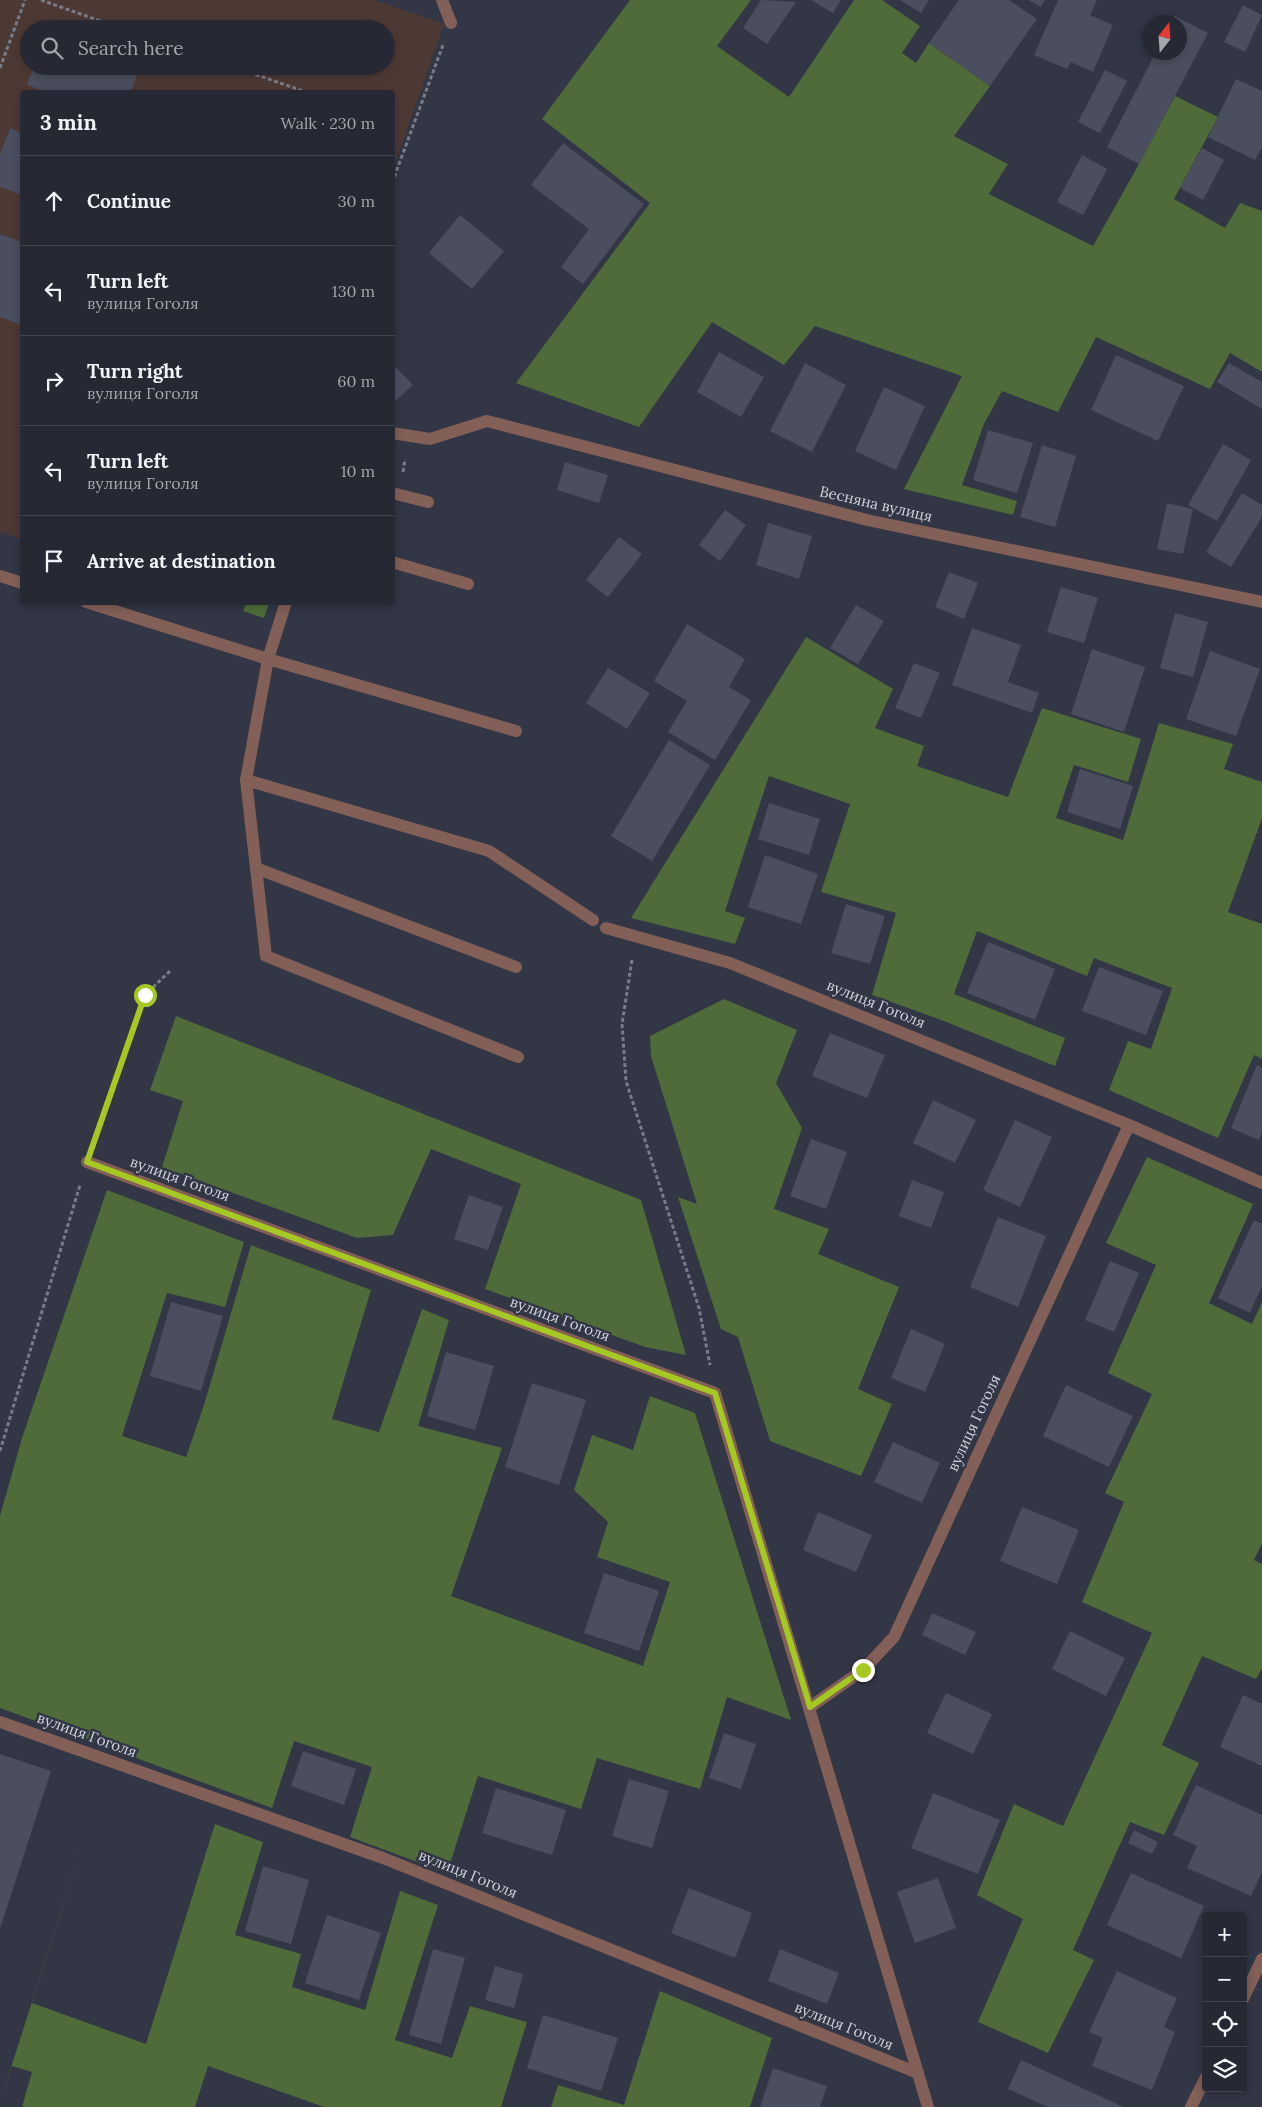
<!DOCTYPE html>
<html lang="en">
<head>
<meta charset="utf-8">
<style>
  :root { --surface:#262834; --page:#2e303c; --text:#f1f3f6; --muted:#a4a6ac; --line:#42444f }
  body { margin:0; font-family:Lora,serif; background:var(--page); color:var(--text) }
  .controls { position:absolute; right:15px; bottom:15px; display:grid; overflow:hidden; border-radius:5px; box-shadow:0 2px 8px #0003 }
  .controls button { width:45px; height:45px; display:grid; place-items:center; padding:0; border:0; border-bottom:1px solid var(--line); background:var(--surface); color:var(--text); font:25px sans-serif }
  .compass { position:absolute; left:1142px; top:15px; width:45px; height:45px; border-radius:50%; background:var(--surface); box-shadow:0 2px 8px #0003; rotate:17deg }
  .stop { position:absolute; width:15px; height:15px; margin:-11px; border:4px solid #a5c822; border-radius:50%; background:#fff }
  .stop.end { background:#a5c822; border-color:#fff; box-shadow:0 1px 5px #0008 }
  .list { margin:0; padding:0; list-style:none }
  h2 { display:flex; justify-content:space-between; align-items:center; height:65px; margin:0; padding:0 20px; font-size:21px }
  h2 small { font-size:16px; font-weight:400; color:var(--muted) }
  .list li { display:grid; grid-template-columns:32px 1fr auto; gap:15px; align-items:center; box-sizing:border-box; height:90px; padding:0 20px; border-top:1px solid var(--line) }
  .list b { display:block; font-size:19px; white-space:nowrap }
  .list p { margin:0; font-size:16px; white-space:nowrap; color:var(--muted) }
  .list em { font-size:16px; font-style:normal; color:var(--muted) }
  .icon { flex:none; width:28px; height:28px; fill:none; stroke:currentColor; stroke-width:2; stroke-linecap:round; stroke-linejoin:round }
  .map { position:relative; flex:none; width:1262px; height:2107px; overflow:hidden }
  .search { position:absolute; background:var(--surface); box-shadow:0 2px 8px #0003; left:20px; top:20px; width:375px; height:55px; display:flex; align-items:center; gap:12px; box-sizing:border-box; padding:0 18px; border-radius:28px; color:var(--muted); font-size:19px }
  .panel { position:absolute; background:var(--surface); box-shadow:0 2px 8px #0003; left:20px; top:90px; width:375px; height:515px; border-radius:5px }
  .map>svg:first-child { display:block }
  .education { fill:#4d3934; fill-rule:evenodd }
  .green { fill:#4e6b39 }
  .building { fill:#4a4e5e }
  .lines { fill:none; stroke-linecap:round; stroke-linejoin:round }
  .path { stroke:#787c88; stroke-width:3; stroke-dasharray:4 2.5; stroke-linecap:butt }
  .minor { stroke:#825f57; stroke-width:12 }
  .route { stroke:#a5c822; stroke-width:6 }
  .labels { text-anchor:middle; stroke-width:5; stroke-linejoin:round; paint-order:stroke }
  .street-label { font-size:15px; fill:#cfd2db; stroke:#323645 }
</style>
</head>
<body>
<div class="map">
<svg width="1262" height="2107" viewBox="0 0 1262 2107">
  <rect width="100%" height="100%" fill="#323645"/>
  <path class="education" d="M0,0H375L444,24L393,169L392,92H22V539L0,532ZM29,29H386V66H29Z"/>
  <g class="green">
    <polygon points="630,0 751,0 717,46 789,97 854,0 882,0 920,26 902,53 916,63 929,43 990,86 954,136 1008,164 989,194 1093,246 1139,164 1175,96 1218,117 1174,199 1225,228 1240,203 1262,211 1262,372 1230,353 1210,389 1096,337 1058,412 1002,391 984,424 962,485 1017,501 1013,515 904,489 962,376 815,326 784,365 712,322 639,427 516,383 650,203 542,119"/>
    <polygon points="246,603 269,603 264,618 243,611"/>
    <polygon points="806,637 893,689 875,728 924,746 917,766 1008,797 1042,708 1141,739 1128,782 1074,765 1056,818 1123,840 1159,723 1233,744 1224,769 1262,782 1262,818 1228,912 1262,924 1262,1059 1254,1055 1218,1138 1109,1090 1128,1041 1151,1049 1172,988 1094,958 1087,976 977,931 954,994 1065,1038 1055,1066 944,1021 872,995 896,913 821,892 850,804 769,776 725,911 745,918 735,944 631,918"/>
    <polygon points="724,999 797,1030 776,1083 802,1128 774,1209 829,1229 818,1254 899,1287 858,1389 892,1404 861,1476 770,1441 738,1337 721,1329 678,1197 697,1204 651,1056 650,1036"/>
    <polygon points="176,1016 641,1200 686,1355 645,1347 485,1289 521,1184 431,1149 393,1235 357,1238 162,1167 183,1101 150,1090"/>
    <polygon points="1147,1157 1253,1204 1209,1303 1252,1324 1262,1302 1262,1543 1254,1560 1262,1564 1262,1668 1256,1679 1202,1656 1162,1745 1199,1763 1164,1835 1130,1822 1073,1950 1094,1960 1048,2053 978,2022 1023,1919 977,1895 1014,1804 1063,1826 1152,1633 1082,1602 1124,1502 1105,1493 1152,1394 1108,1373 1156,1265 1106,1243"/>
    <polygon points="107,1190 244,1242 225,1307 167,1293 122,1436 186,1457 204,1405 251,1245 371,1290 332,1419 379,1432 422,1309 449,1320 418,1426 502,1448 451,1596 643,1666 670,1582 597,1557 608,1522 574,1490 592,1435 633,1450 650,1396 695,1413 791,1720 727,1697 700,1789 597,1758 581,1809 478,1776 447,1873 350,1837 372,1767 294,1741 272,1808 0,1708 0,1516 22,1438"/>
    <polygon points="102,1783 32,2003 146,2044 215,1824 263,1842 235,1935 301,1954 292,1987 365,2010 400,1891 438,1905 395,2040 452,2058 470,2006 527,2022 501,2107 324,2107 208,2066 195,2107 22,2107 32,2072 12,2066 0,2102"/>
    <polygon points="660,1991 772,2038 750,2107 551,2107 558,2085 624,2105"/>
  </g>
  <g class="building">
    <polygon points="761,0 796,2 767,44 743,28"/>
    <polygon points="811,0 841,0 833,13"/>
    <polygon points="900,0 929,0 921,13"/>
    <polygon points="959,0 1009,0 1037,19 990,86 929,43"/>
    <polygon points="1028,0 1045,0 1041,7"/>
    <polygon points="1058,0 1097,0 1090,15 1113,25 1093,72 1071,62 1067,69 1034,55"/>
    <polygon points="1243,5 1262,15 1245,52 1224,42"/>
    <polygon points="1175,16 1208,33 1139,164 1107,147 1156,52 1180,52 1180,22 1171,22"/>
    <polygon points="34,66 140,66 131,92 47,92 27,85"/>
    <polygon points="1105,70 1127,81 1100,133 1078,122"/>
    <polygon points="1236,79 1262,91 1262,147 1255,160 1208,137"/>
    <polygon points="10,128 22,133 22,195 0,187 0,155"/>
    <polygon points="563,143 644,204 583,284 561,267 589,229 531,185"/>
    <polygon points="1202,148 1224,160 1203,200 1180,188"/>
    <polygon points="1082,155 1107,169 1083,215 1057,202"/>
    <polygon points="460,215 504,251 472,289 429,253"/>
    <polygon points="0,234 22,242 22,325 0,317"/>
    <polygon points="719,352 764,377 741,417 697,392"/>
    <polygon points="1116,355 1184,386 1158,441 1091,410"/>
    <polygon points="392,363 413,385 392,404"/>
    <polygon points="805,363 846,385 812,452 770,431"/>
    <polygon points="1229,363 1262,382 1262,409 1217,382"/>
    <polygon points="884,387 925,406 896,470 855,451"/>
    <polygon points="988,430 1033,443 1017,493 973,480"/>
    <polygon points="1223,444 1251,460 1217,521 1188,505"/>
    <polygon points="1042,445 1076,456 1055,527 1020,517"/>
    <polygon points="565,462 608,475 599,503 557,490"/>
    <polygon points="1242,493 1262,505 1262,517 1231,567 1206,552"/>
    <polygon points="1167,503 1193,509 1183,554 1157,549"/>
    <polygon points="725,510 746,525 720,561 699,545"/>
    <polygon points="768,523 812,536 799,579 756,565"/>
    <polygon points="619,537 642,554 608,597 586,580"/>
    <polygon points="949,572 978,583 964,619 935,607"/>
    <polygon points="1061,587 1098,598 1084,643 1047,632"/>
    <polygon points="856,605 884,621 858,664 830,648"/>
    <polygon points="1175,613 1208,622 1193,677 1160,668"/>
    <polygon points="687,624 745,659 729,687 751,700 715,760 668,732 687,701 654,681"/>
    <polygon points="972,628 1021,645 1008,682 1039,693 1032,713 952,685"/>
    <polygon points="1092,649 1145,667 1124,732 1071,714"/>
    <polygon points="1210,651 1260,669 1236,736 1186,719"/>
    <polygon points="914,663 940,673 921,718 895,708"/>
    <polygon points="608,668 650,693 627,729 586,703"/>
    <polygon points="669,740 710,765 652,861 611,836"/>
    <polygon points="1080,769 1133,786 1120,829 1067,812"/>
    <polygon points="769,803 820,819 809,855 758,839"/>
    <polygon points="765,855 818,874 801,924 748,907"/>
    <polygon points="846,904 885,916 870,964 831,953"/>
    <polygon points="988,942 1055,969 1035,1020 967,993"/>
    <polygon points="1099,967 1163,991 1146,1035 1082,1011"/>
    <polygon points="830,1033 885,1055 867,1098 812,1076"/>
    <polygon points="1257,1065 1262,1068 1262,1132 1259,1140 1231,1128"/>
    <polygon points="933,1100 976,1120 955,1163 913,1143"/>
    <polygon points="1015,1120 1052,1137 1020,1207 983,1190"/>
    <polygon points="811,1139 847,1152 826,1209 790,1196"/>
    <polygon points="912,1180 944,1192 931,1228 899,1216"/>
    <polygon points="469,1195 503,1207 488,1250 454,1239"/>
    <polygon points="998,1217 1046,1236 1018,1307 970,1287"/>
    <polygon points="1254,1220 1262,1224 1262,1286 1250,1313 1218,1298"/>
    <polygon points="1110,1261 1139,1273 1114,1332 1085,1320"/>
    <polygon points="171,1302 223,1316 201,1391 150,1376"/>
    <polygon points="911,1329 945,1344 925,1392 891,1378"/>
    <polygon points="446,1352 494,1366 475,1430 427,1416"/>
    <polygon points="532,1383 586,1400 559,1485 505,1467"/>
    <polygon points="1066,1385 1133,1416 1109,1467 1043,1436"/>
    <polygon points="893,1442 940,1463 922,1503 874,1482"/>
    <polygon points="1022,1507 1079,1530 1057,1584 1000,1561"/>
    <polygon points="818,1512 872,1535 856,1572 803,1550"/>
    <polygon points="604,1573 659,1591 639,1651 584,1633"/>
    <polygon points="932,1613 976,1632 965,1655 922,1635"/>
    <polygon points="1070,1631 1125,1658 1106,1696 1052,1669"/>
    <polygon points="946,1693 992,1714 973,1754 927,1733"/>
    <polygon points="1243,1695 1262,1704 1262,1766 1220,1747"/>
    <polygon points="724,1733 756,1744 741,1789 709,1778"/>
    <polygon points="303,1751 356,1769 344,1805 291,1786"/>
    <polygon points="0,1754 51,1771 0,1929"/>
    <polygon points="629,1779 669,1791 652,1848 612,1836"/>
    <polygon points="1196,1785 1262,1815 1262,1872 1251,1896 1187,1868 1197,1846 1173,1835"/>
    <polygon points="496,1788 566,1810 552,1855 482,1833"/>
    <polygon points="933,1793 1000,1820 978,1874 911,1848"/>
    <polygon points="1134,1830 1158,1842 1152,1854 1128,1843"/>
    <polygon points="263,1866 309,1880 291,1944 245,1931"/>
    <polygon points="1131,1873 1204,1906 1181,1958 1107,1925"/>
    <polygon points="938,1878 956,1928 915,1943 897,1892"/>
    <polygon points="689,1888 752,1913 735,1958 671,1933"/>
    <polygon points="327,1915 381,1933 359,2000 305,1983"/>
    <polygon points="433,1949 465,1958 441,2044 409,2035"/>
    <polygon points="780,1949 839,1973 827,2004 768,1981"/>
    <polygon points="495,1966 523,1974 514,2008 485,2000"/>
    <polygon points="1117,1971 1177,1998 1164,2027 1175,2032 1152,2090 1092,2066 1103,2038 1089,2032"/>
    <polygon points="543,2015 618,2038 601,2091 527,2068"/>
    <polygon points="1021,2060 1124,2107 1048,2107 1008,2089"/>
    <polygon points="773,2068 827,2086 820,2107 760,2107"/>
  </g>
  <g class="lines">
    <g class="path">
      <polyline points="41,0 123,29"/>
      <polyline points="231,66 306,92"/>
      <polyline points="0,68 25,0"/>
      <polyline points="392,183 443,45"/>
      <polyline points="403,472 405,459"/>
      <polyline points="632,960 622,1024 626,1081 699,1308 710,1365"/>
      <polyline points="95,1138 145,995 170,971"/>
      <polyline points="0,1451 80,1185"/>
    </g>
    <g class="minor">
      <polyline points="442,0 451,23"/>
      <polyline points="392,433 430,439 487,421 867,520 1262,602"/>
      <polyline points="392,493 428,502"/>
      <polyline points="392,562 468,584"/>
      <polyline points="0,576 22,583"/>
      <polyline points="86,602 268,659 516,731"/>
      <polyline points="286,602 268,659 246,780 489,851 593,920"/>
      <polyline points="246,780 266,956 518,1057"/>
      <polyline points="256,868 516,967"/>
      <polyline points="606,928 730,963 1129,1125 1262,1183"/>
      <polyline points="87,1162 715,1393 928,2107"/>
      <polyline points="810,1707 863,1670 894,1637 1129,1125"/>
      <polyline points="0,1722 383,1858 918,2073"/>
      <polyline points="1243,1999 1262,1959"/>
      <polyline points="1191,2107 1206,2077"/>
    </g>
  </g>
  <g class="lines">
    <polyline class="route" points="145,995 87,1162 715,1393 810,1707 863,1670"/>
  </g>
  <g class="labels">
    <g class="street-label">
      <text transform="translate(876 504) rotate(13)" y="5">Весняна вулиця</text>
      <text transform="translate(876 1004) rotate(22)" y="5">вулиця Гоголя</text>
      <text transform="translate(180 1179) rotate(20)" y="5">вулиця Гоголя</text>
      <text transform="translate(560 1319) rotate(20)" y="5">вулиця Гоголя</text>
      <text transform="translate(974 1423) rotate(-65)" y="5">вулиця Гоголя</text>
      <text transform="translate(87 1735) rotate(20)" y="5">вулиця Гоголя</text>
      <text transform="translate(468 1874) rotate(22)" y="5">вулиця Гоголя</text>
      <text transform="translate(844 2026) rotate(22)" y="5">вулиця Гоголя</text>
    </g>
  </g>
</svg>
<div class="controls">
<button>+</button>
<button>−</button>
<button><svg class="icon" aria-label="locate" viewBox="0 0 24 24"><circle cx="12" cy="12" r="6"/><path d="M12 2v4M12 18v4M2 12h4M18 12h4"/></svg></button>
<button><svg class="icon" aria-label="layers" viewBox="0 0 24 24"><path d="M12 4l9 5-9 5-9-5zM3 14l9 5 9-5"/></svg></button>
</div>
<svg class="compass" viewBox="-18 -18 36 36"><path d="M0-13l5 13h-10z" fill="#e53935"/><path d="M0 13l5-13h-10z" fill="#a4a6ac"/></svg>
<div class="stop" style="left:145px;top:995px"></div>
<div class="stop end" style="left:863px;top:1670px"></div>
<div class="search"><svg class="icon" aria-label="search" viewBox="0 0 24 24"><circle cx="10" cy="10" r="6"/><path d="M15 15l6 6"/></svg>Search here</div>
<section class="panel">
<h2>3 min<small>Walk · 230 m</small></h2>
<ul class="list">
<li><svg class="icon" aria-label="ahead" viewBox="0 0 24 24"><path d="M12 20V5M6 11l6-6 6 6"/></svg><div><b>Continue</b></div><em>30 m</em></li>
<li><svg class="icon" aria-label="left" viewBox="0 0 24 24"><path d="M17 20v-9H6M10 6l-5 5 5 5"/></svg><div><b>Turn left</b><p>вулиця Гоголя</p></div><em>130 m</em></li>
<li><svg class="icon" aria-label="right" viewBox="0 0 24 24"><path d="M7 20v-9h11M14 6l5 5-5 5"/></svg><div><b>Turn right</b><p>вулиця Гоголя</p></div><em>60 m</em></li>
<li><svg class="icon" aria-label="left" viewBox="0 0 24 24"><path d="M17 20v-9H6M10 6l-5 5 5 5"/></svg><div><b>Turn left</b><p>вулиця Гоголя</p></div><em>10 m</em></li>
<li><svg class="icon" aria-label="arrive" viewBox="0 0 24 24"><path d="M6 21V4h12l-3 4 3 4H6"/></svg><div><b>Arrive at destination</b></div></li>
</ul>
</section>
</div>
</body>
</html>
